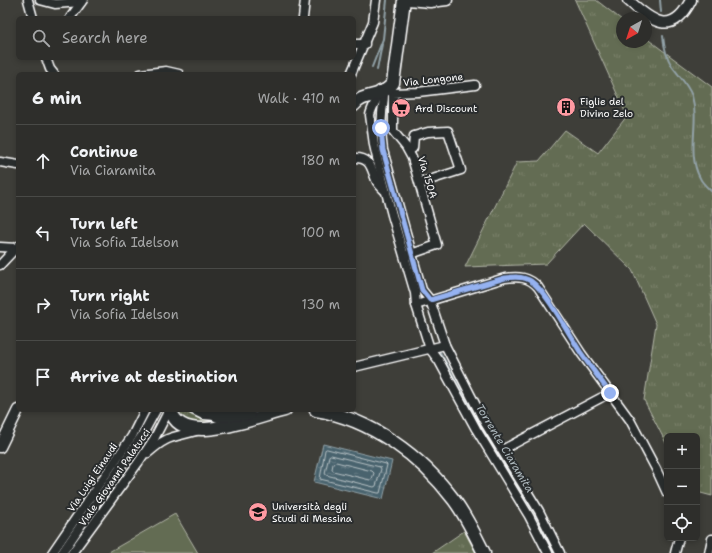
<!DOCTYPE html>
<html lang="en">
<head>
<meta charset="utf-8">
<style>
  :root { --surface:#2e2e2b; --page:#363633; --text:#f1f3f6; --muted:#a7a8a9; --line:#494a47 }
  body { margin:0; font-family:"Shantell Sans",sans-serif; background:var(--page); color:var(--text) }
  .controls { position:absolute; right:12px; bottom:12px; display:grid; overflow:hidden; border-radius:6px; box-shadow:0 2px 6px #0003 }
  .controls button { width:36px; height:36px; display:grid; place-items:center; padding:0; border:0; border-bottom:1px solid var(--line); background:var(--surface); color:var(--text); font:20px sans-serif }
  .compass { position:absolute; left:616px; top:12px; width:36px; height:36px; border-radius:50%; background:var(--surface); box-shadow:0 2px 6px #0003; rotate:219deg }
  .stop { position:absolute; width:12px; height:12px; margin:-9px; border:3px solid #95b2f1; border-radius:50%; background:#fff }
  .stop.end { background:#95b2f1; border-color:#fff; box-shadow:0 1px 4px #0008 }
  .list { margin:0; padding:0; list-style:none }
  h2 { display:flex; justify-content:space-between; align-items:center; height:52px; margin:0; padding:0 16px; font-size:17px }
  h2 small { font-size:13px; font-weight:400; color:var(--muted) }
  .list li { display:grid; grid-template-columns:26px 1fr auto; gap:12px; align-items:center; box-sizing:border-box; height:72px; padding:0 16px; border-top:1px solid var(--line) }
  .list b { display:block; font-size:15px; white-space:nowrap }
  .list p { margin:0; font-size:13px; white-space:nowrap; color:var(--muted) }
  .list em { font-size:13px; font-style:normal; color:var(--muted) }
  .icon { flex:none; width:22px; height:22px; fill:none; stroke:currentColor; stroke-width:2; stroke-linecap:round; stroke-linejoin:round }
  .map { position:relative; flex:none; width:712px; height:553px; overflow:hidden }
  .search { position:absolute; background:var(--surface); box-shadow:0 2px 6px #0003; left:16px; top:16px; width:340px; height:44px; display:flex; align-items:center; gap:10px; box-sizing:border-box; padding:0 14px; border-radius:6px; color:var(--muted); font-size:15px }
  .panel { position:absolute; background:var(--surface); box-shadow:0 2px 6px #0003; left:16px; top:72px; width:340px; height:340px; border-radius:6px }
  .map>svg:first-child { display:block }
  .grass { fill:url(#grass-tufts); stroke:#b2b6a8 }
  .park { fill:#646c52; stroke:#b2b6a8 }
  .water { fill:url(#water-ripples); stroke:#92a2a8 }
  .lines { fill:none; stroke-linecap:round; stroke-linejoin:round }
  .shore { stroke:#b7c1c5; stroke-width:1 }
  .stream { stroke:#92a2a8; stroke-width:2 }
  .minor-casing { stroke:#fff; stroke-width:11 }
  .tertiary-casing { stroke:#fff; stroke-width:13 }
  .secondary-casing { stroke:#fff; stroke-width:15 }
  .minor { stroke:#2a2d2e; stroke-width:8 }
  .tertiary { stroke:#2a2d2e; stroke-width:10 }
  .secondary { stroke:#2a2d2e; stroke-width:12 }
  .route { stroke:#95b2f1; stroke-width:5 }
  .labels { text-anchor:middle; stroke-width:4; stroke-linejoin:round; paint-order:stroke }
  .street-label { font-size:10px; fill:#fff; stroke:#2a2d2e }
  .poi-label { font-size:10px; fill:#fff; stroke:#2a2d2e; text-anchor:start }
  .water-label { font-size:11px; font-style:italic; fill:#aeb9be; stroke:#2a2d2e }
</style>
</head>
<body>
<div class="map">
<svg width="712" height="553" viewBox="0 0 712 553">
  <defs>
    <pattern id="grass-tufts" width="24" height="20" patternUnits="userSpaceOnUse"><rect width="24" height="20" fill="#646c52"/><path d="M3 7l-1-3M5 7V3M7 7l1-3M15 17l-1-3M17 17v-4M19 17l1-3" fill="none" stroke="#7b826c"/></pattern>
    <pattern id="water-ripples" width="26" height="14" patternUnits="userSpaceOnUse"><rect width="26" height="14" fill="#4a646e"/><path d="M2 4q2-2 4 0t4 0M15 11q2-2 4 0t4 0" fill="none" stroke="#657b84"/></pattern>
  </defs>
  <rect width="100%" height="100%" fill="#3e3e39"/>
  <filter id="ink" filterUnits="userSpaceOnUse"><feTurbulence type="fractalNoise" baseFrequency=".025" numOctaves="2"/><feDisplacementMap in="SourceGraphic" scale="8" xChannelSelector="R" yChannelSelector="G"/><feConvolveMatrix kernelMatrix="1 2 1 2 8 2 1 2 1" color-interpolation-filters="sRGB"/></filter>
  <g filter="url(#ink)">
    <g class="grass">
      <polygon points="575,0 596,0 622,20 622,42 646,42 646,38 712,87 712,496 697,492 697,436 667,436 667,445 644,400 656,324 632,270 584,223 546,264 465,267 517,162 539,161 565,130 598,153 627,116"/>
      <polygon points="175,410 187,410 198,418 214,421 195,423 184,421"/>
      <polygon points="464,531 476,553 432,553"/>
    </g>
    <polygon class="park" points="175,514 198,553 107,553"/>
    <polygon class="water" points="323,444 392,461 383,499 314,482"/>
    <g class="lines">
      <g class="shore">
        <polygon points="327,449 386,464 387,465 380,493 378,493 320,479 325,450"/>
        <polygon points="331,455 380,467 381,469 376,486 374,487 326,475 325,473 329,456"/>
        <polygon points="336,462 372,471 374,473 372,479 370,480 333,471 332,469 333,464"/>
      </g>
      <g class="stream">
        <polyline points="660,0 661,12"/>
        <path d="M663,36C664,47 666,57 672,66C679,76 688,85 692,96C700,123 686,152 700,178C702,183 708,188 712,192"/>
        <polyline points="372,67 383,39 387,0"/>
        <polyline points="377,70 382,44"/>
        <polyline points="440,352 499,458 535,513 554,553"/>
      </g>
      <g class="minor-casing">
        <g id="minor">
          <polyline points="28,0 33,18"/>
          <polyline points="40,0 55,4 81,2"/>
          <polyline points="70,18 83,0"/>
          <polyline points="303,18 305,0"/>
          <polyline points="354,44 365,44"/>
          <polyline points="46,58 50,69 54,74"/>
          <polyline points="140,74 166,71 179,74"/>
          <polyline points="351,74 373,22 376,0"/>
          <path d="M383,89C386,97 382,106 382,114C381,126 381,138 383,150L422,290L430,300L445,345L470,394L485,423L539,511L560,553"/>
          <path d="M380,90C378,99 372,106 370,115L374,145L377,158L392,215L415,293L416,305L430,349L439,361L476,429L529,516L548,553"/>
          <polyline points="409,151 413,148 414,136 428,132 448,131 461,170 420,183"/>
          <path d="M354,158C372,157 371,170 377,182C379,185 381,187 384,190"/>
          <polyline points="0,162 18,165"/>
          <polyline points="0,247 17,248"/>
          <polyline points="408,255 437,245 412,158 406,147 393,131 393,93 418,92 475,85"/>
          <polyline points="0,265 18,246"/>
          <path d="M416,305L505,278C519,276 529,277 538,287L581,353L630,420L656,469L667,493"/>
          <polyline points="354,367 445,345"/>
          <polyline points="193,410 203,415 216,416"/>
          <polyline points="502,450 610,393"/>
          <path d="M148,453C168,435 172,438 196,431"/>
          <polyline points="52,553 132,436 145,410"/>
          <polyline points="62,553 143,434 156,410"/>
          <polyline points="72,553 138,463 154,439 169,410"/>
          <polyline points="675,553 679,538"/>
          <polyline points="709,553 712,539"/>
        </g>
      </g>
      <g class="tertiary-casing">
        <g id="tertiary">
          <polyline points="408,0 430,2 447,0"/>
          <path d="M628,0C651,21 672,38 691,0"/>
          <polyline points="0,447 18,410"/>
        </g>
      </g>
      <g class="secondary-casing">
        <g id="secondary">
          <path d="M354,105C361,96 370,97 380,93C385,91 390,87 393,83L404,0"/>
          <path d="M171,410C180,450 261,415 285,410"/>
          <polyline points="207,410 218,416 249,414"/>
          <path d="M316,410C371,419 421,456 454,500C466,516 475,535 484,553"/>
        </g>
      </g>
      <use href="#minor" class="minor"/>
      <use href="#tertiary" class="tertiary"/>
      <use href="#secondary" class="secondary"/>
    </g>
  </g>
  <g class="lines" filter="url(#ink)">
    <path class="route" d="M381,128L383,150L422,290L430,300L505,278C513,277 522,276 529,280C545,288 570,336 581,353C590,366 600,379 610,393"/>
  </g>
  <defs>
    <g id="building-disc" transform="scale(1)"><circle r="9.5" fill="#ff9aa2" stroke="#2a2d2e"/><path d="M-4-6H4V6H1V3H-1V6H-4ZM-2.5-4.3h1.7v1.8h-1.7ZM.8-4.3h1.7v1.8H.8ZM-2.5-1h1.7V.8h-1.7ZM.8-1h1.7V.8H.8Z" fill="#111"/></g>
    <g id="supermarket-disc" transform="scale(1)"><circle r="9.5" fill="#ff9aa2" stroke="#2a2d2e"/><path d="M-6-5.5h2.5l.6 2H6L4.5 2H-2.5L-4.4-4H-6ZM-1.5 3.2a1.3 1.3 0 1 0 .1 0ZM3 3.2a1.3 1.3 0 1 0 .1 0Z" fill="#111"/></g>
    <g id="university-disc" transform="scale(1)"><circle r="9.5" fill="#ff9aa2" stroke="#2a2d2e"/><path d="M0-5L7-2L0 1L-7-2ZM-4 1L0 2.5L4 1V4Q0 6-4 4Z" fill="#111"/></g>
  </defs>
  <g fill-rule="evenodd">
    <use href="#building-disc" x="566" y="107"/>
    <use href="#supermarket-disc" x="401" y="108"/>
    <use href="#university-disc" x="258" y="512"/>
  </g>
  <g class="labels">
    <g class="street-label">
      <text transform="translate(433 79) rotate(-6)" y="4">Via Longone</text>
      <text transform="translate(428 177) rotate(73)" y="4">Via 150A</text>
      <text transform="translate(92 477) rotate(-56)" y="4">Via Luigi Einaudi</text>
      <text transform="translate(114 477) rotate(-55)" y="4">Viale Giovanni Palatucci</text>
    </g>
    <g class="poi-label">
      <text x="580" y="105">Figlie del<tspan x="580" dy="12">Divino Zelo</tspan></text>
      <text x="415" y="112">Ard Discount</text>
      <text x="272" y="510">Università degli<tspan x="272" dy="12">Studi di Messina</tspan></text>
    </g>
    <g class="water-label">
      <text transform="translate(505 448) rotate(59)" y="4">Torrente Ciaramita</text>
    </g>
  </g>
</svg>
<div class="controls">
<button>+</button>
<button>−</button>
<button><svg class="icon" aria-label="locate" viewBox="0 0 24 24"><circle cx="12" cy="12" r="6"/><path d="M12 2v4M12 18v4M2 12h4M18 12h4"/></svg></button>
</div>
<svg class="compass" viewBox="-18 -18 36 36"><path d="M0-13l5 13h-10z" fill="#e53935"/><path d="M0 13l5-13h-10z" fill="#a7a8a9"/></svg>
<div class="stop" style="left:381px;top:128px"></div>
<div class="stop end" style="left:610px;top:393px"></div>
<div class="search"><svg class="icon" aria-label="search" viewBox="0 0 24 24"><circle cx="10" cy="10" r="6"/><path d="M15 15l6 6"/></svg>Search here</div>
<section class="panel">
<h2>6 min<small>Walk · 410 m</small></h2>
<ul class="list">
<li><svg class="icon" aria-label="ahead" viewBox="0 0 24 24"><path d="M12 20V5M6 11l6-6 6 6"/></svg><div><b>Continue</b><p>Via Ciaramita</p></div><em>180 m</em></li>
<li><svg class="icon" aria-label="left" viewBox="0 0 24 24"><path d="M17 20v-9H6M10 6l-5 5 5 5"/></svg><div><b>Turn left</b><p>Via Sofia Idelson</p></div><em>100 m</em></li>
<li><svg class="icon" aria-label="right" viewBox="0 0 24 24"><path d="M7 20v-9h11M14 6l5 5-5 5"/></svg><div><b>Turn right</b><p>Via Sofia Idelson</p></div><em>130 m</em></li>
<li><svg class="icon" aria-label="arrive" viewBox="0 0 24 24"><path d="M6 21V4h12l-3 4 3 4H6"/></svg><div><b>Arrive at destination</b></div></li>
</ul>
</section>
</div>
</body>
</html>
